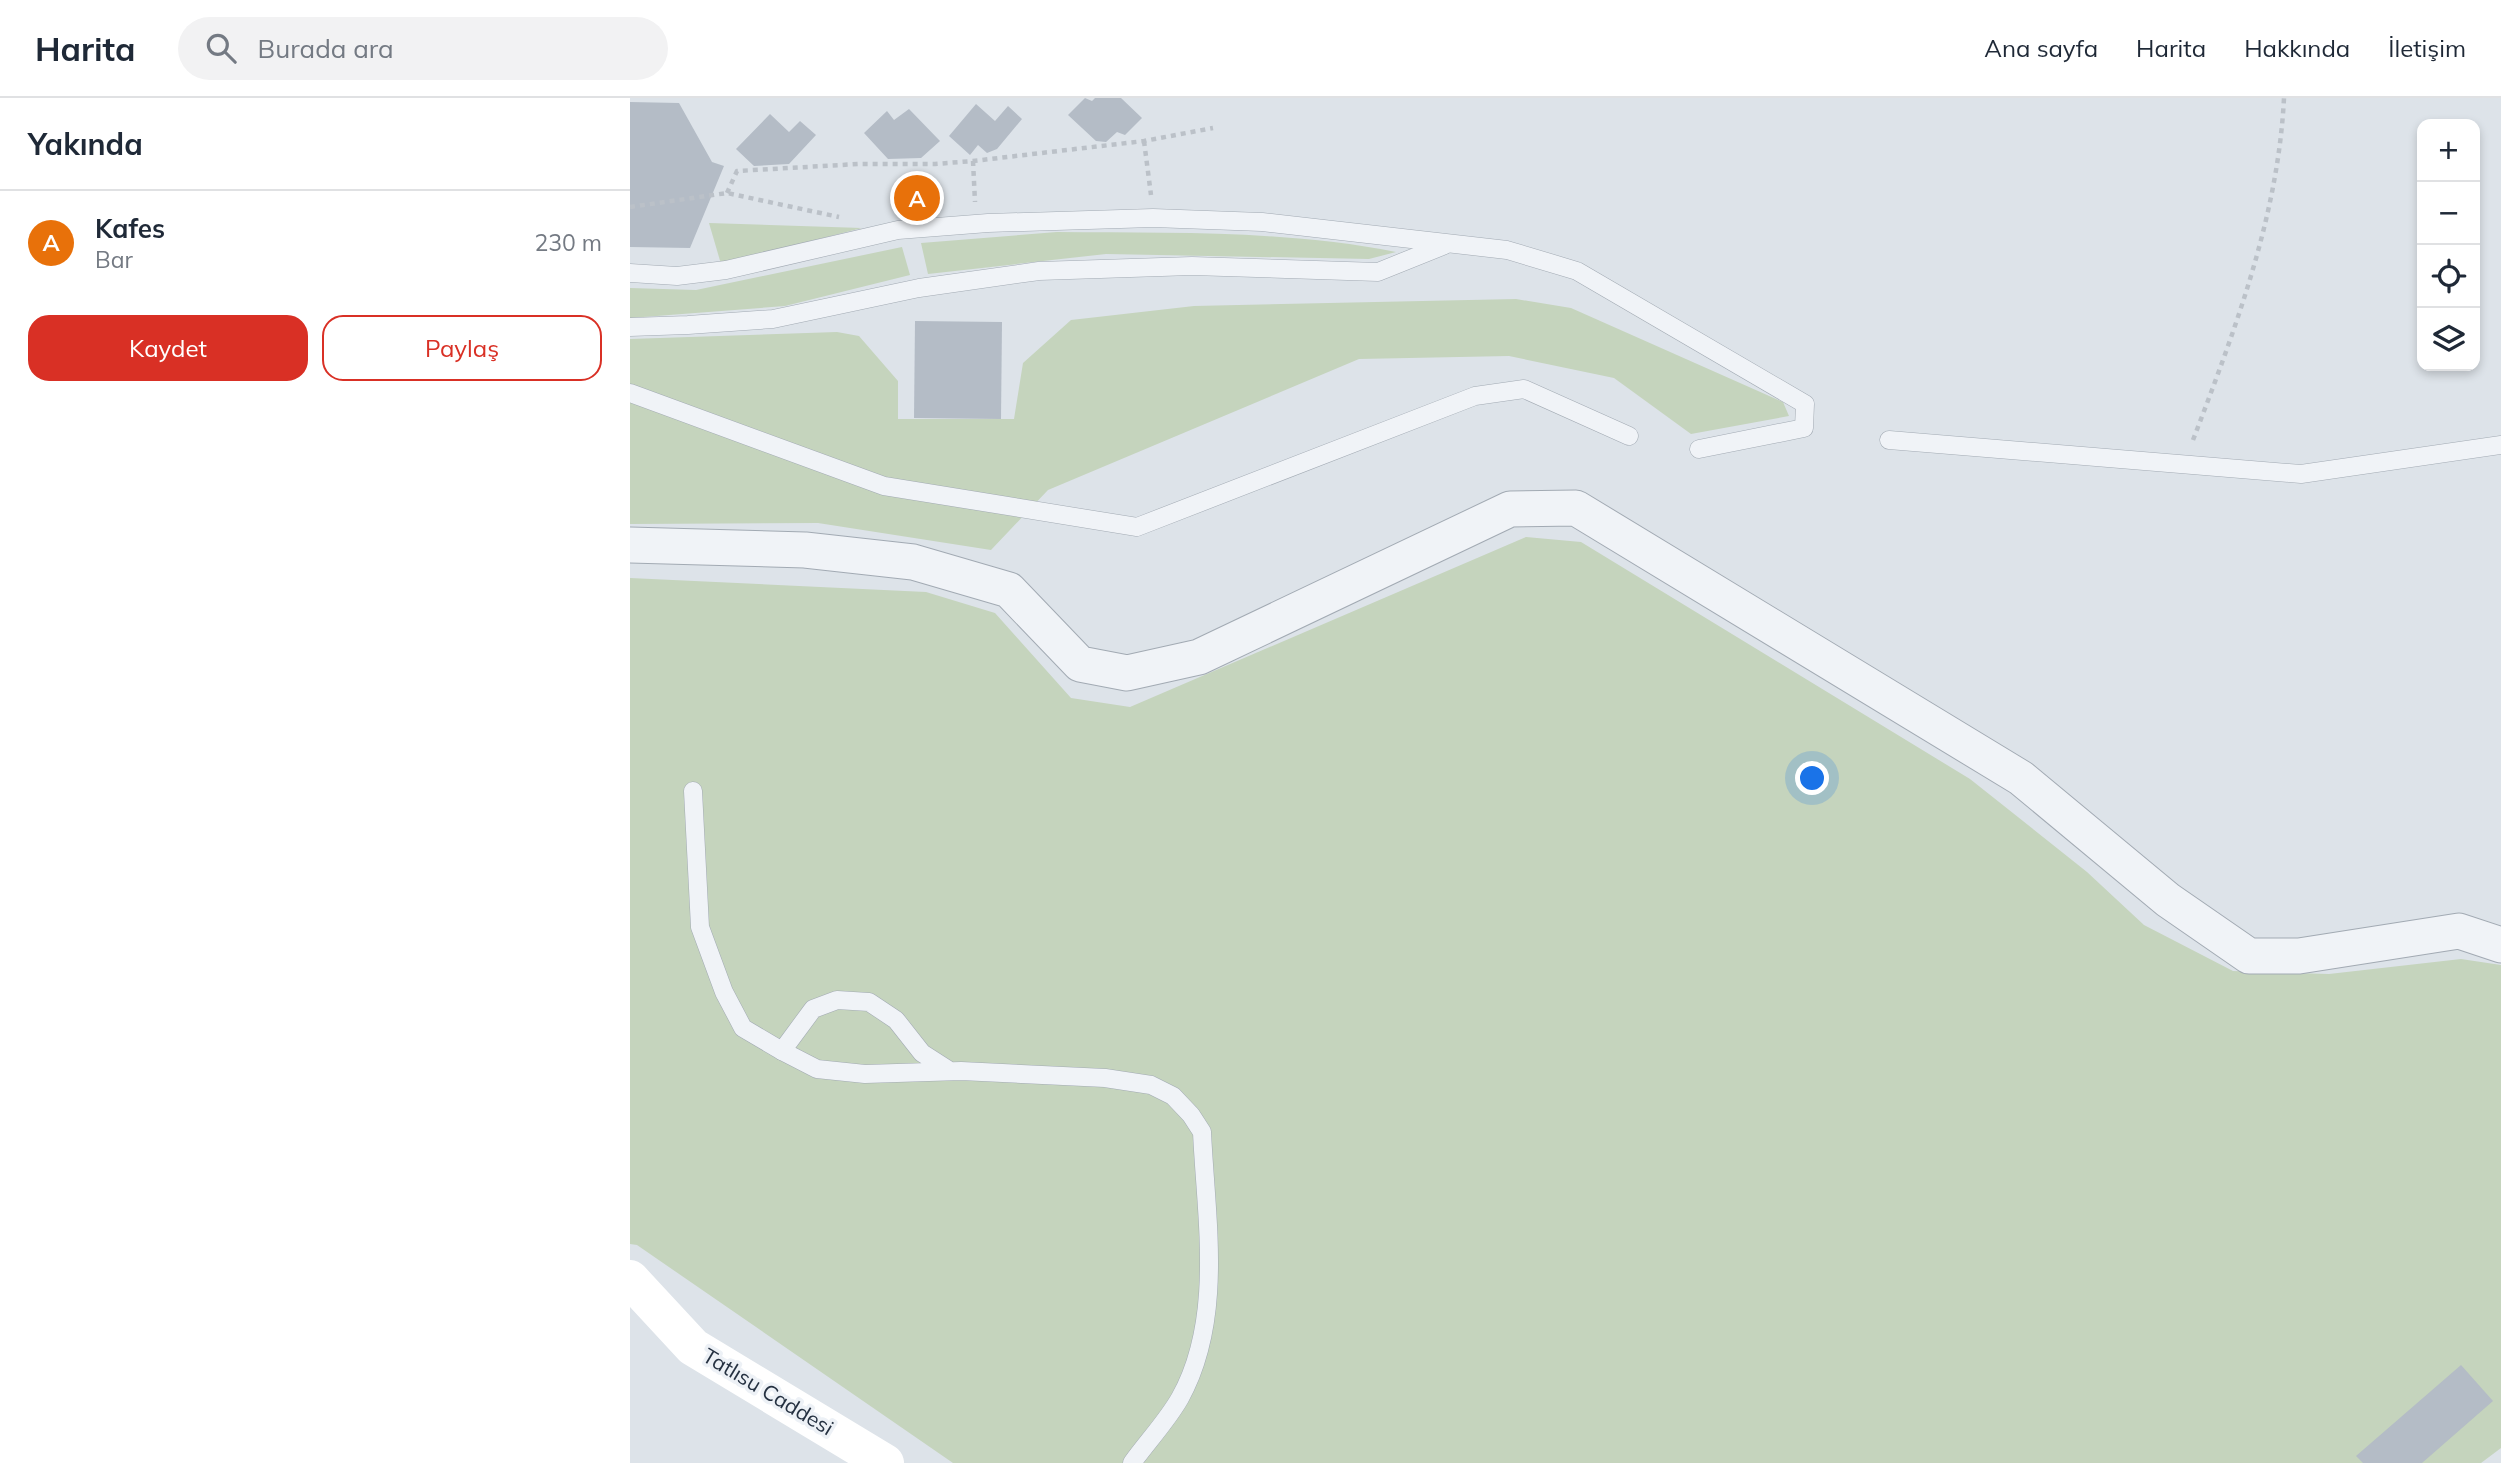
<!DOCTYPE html>
<html lang="tr">
<head>
<meta charset="utf-8">
<style>
  :root { --surface:#fff; --page:#f2f2f3; --text:#1f2937; --muted:#747a83; --line:#e0e1e3; --accent:#d93025 }
  body { margin:0; font-family:Mulish,sans-serif; background:var(--page); color:var(--text) }
  .controls { position:absolute; right:21px; top:21px; display:grid; overflow:hidden; border-radius:14px; box-shadow:0 4px 10px #0003 }
  .controls button { width:63px; height:63px; display:grid; place-items:center; padding:0; border:0; border-bottom:2px solid var(--line); background:var(--surface); color:var(--text); font:35px sans-serif }
  .you { position:absolute; left:1183px; top:681px; width:24px; height:24px; margin:-18px; border:5px solid #fff; border-radius:50%; background:#1a73e8; box-shadow:0 0 0 10px #1a73e833 }
  .badge { display:grid; place-items:center; width:46px; height:46px; border-radius:50%; background:var(--accent); color:#fff; font-size:23px; font-weight:700 }
  .pin { position:absolute; translate:-50% -50%; border:4px solid #fff; box-shadow:0 2px 7px #0006 }
  .list { margin:0; padding:0; list-style:none }
  h2 { display:flex; justify-content:space-between; align-items:center; height:91px; margin:0; padding:0 28px; font-size:30px }
  h2 small { font-size:23px; font-weight:400; color:var(--muted) }
  .list li { display:grid; grid-template-columns:46px 1fr auto; gap:21px; align-items:center; box-sizing:border-box; height:105px; padding:0 28px; border-top:2px solid var(--line) }
  .list b { display:block; font-size:26px; white-space:nowrap }
  .list p { margin:0; font-size:23px; white-space:nowrap; color:var(--muted) }
  .list em { font-size:23px; font-style:normal; color:var(--muted) }
  .actions { display:flex; gap:14px; padding:21px 28px }
  .actions a { flex:1; padding:16px 0; border:2px solid var(--accent); border-radius:21px; text-align:center; font-size:24px; color:var(--accent) }
  .actions .main { background:var(--accent); color:#fff }
  .icon { flex:none; width:38px; height:38px; fill:none; stroke:currentColor; stroke-width:2; stroke-linecap:round; stroke-linejoin:round }
  .map { position:relative; flex:none; width:1871px; height:1365px; overflow:hidden }
  header { display:flex; align-items:center; gap:42px; box-sizing:border-box; height:98px; padding:0 35px; background:var(--surface); border-bottom:2px solid var(--line) }
  header strong { font-size:33px }
  nav { display:flex; gap:38px; margin-inline-start:auto; font-size:24px }
  .search { width:490px; height:63px; background:var(--page); display:flex; align-items:center; gap:18px; box-sizing:border-box; padding:0 24px; border-radius:38px; color:var(--muted); font-size:26px }
  main { display:flex }
  aside { flex:1; background:var(--surface) }
  .map>svg:first-child { display:block }
  .green { fill:#c5d4bd }
  .building { fill:#b4bcc6 }
  .lines { fill:none; stroke-linecap:round; stroke-linejoin:round }
  .service-casing { stroke:#a2aab3; stroke-width:19 }
  .minor-casing { stroke:#a2aab3; stroke-width:37 }
  .path { stroke:#bbc1c8; stroke-width:4.5; stroke-dasharray:5 5; stroke-linecap:butt }
  .service { stroke:#f0f3f7; stroke-width:18 }
  .minor { stroke:#f0f3f7; stroke-width:35 }
  .secondary { stroke:#fff; stroke-width:38 }
  .labels { text-anchor:middle; stroke-width:7; stroke-linejoin:round; paint-order:stroke }
  .street-label { font-size:21px; fill:#253141; stroke:#edf1f6 }
</style>
</head>
<body>
<header>
<strong>Harita</strong>
<div class="search"><svg class="icon" aria-label="search" viewBox="0 0 24 24"><circle cx="10" cy="10" r="6"/><path d="M15 15l6 6"/></svg>Burada ara</div>
<nav><a>Ana sayfa</a><a>Harita</a><a>Hakkında</a><a>İletişim</a></nav>
</header>
<main>
<aside>
<h2>Yakında<small></small></h2>
<ul class="list">
<li><span class="badge" style="background:#e8710a">A</span><div><b>Kafes</b><p>Bar</p></div><em>230 m</em></li>
</ul>
<div class="actions"><a class="main">Kaydet</a><a>Paylaş</a></div>
</aside>
<div class="map">
<svg width="1871" height="1365" viewBox="0 0 1871 1365">
  <rect width="100%" height="100%" fill="#dde3e9"/>
  <g class="green">
    <polygon points="79,125 232,130 91,166"/>
    <path d="M427,134C538,135 657,132 766,154L739,161L476,156L298,176L291,145Z"/>
    <polygon points="272,149 280,177 155,208 0,220 0,190 66,192"/>
    <polygon points="886,201 941,210 1153,304 1159,318 1061,336 984,280 879,258 729,261 418,392 361,452 188,425 0,426 0,241 207,234 229,238 268,283 268,321 384,321 393,265 441,222 564,208"/>
    <polygon points="896,439 951,444 1340,681 1457,774 1514,827 1603,873 1699,876 1831,861 1871,867 1871,1350 1851,1365 323,1365 7,1147 0,1146 0,480 296,494 365,515 441,600 500,609"/>
  </g>
  <g class="building">
    <polygon points="455,0 462,3 465,0 491,0 512,20 495,37 487,34 476,44 466,43 438,17"/>
    <polygon points="0,4 49,5 82,64 94,68 60,150 0,149"/>
    <polygon points="346,6 365,23 378,8 392,21 367,51 357,55 348,47 340,57 319,38"/>
    <polygon points="279,11 310,43 291,60 258,61 234,35 257,13 264,22"/>
    <polygon points="140,16 159,34 170,23 186,37 159,66 124,68 106,51"/>
    <polygon points="285,223 372,224 371,321 284,320"/>
    <polygon points="1831,1267 1863,1303 1792,1365 1733,1365 1726,1358"/>
  </g>
  <g class="lines">
    <g class="service-casing">
      <g id="service">
        <polyline points="0,175 47,178 96,172 268,132 358,125 523,120 632,124 877,152 947,173 1175,306 1174,330 1069,351"/>
        <polyline points="0,229 58,227 143,221 289,190 409,173 562,168 748,174 815,147"/>
        <polyline points="0,295 254,388 507,429 845,298 894,291 999,338"/>
        <polyline points="1259,342 1671,376 1871,347"/>
        <polyline points="63,693 70,829 94,894 113,930 152,953"/>
        <path d="M320,973L292,955L266,922L239,904L207,902L183,911L152,953L187,971L235,976L331,973L475,980L521,987L543,998L561,1017L572,1034C576,1121 594,1221 550,1300C537,1323 517,1344 502,1365"/>
      </g>
    </g>
    <g class="minor-casing">
      <polyline id="minor" points="0,447 175,452 283,464 379,492 450,566 497,575 569,559 880,411 946,410 1391,680 1538,802 1619,858 1669,858 1829,833 1871,847"/>
    </g>
    <g class="path">
      <polyline points="514,43 521,97"/>
      <polyline points="343,63 345,104"/>
      <polyline points="97,95 107,73 228,66 305,66 343,63 514,43 583,30"/>
      <polyline points="0,109 97,95 209,119"/>
      <path d="M1563,342C1605,232 1648,119 1654,0"/>
    </g>
    <use href="#service" class="service"/>
    <use href="#minor" class="minor"/>
    <polyline class="secondary" points="0,1181 63,1249 255,1365"/>
  </g>
  <g class="labels">
    <g class="street-label">
      <text transform="translate(138 1294) rotate(31)" y="7">Tatlısu Caddesi</text>
    </g>
  </g>
</svg>
<div class="controls">
<button>+</button>
<button>−</button>
<button><svg class="icon" aria-label="locate" viewBox="0 0 24 24"><circle cx="12" cy="12" r="6"/><path d="M12 2v4M12 18v4M2 12h4M18 12h4"/></svg></button>
<button><svg class="icon" aria-label="layers" viewBox="0 0 24 24"><path d="M12 4l9 5-9 5-9-5zM3 14l9 5 9-5"/></svg></button>
</div>
<div class="you"></div>
<div class="pin badge" style="left:287px;top:100px;background:#e8710a">A</div>
</div>
</main>
</body>
</html>
